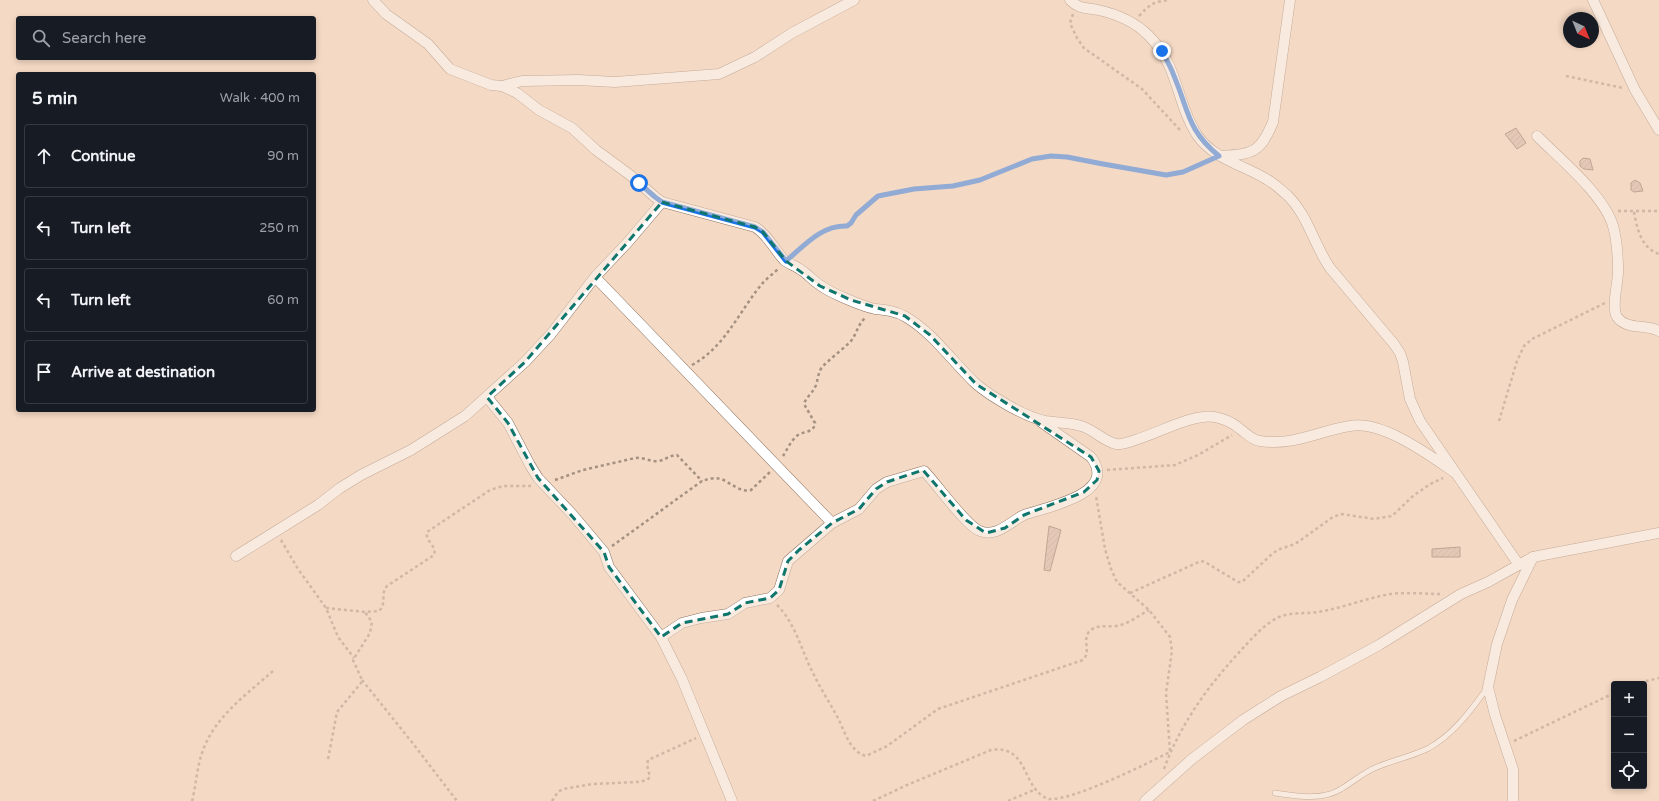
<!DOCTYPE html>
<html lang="en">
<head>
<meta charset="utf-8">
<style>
  :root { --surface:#171b24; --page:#242831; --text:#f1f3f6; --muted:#9ea1a6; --line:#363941 }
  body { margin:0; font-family:"Varela Round",sans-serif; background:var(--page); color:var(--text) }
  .controls { position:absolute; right:12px; bottom:12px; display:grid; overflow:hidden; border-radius:4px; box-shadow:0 2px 6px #0003 }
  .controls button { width:36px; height:36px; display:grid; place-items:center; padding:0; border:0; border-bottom:1px solid var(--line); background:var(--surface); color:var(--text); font:20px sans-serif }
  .compass { position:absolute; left:1563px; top:12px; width:36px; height:36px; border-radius:50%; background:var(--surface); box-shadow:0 2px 6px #0003; rotate:137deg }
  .stop { position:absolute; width:12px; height:12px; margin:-9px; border:3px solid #1a73e8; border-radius:50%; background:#fff }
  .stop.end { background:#1a73e8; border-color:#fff; box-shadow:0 1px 4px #0008 }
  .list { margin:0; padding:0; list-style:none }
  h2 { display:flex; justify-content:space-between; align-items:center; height:52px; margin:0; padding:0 16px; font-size:17px }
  h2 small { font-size:13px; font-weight:400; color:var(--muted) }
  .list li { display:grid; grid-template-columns:26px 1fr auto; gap:12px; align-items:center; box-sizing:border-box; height:64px; margin:0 8px 8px; padding:0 8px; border:1px solid var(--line); border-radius:4px }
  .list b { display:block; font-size:15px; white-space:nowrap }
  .list em { font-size:13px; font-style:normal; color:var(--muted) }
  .icon { flex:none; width:22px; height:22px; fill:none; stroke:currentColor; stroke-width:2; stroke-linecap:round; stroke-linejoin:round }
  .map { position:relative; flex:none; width:1659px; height:801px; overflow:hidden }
  .search { position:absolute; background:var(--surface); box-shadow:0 2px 6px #0003; left:16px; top:16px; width:300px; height:44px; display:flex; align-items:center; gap:10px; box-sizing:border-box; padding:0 14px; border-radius:4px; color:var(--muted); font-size:15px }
  .panel { position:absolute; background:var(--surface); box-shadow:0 2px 6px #0003; left:16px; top:72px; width:300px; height:340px; border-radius:4px }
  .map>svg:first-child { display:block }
  .building { fill:url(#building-hatch); stroke:#826859 }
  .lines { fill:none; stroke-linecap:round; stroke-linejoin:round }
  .lane-casing { stroke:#8c7462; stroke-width:6 }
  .street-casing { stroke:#8c7462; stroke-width:11 }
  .path { stroke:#a59181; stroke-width:2.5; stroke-dasharray:3 3; stroke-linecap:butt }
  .lane { stroke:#fff; stroke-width:5 }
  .street { stroke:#fff; stroke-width:10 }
  .route { stroke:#1a73e8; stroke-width:5 }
  .marked { fill:none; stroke:#0f766e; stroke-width:3; stroke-dasharray:8 5; stroke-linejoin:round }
</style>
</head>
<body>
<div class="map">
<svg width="1659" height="801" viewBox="0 0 1659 801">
  <defs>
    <pattern id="building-hatch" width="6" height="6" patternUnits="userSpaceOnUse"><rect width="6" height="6" fill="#d0b3a3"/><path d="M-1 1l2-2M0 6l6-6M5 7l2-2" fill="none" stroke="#b29a8b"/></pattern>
  </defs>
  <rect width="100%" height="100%" fill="#f4d9c4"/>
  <g class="building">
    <polygon points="1516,128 1526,143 1517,149 1505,134"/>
    <polygon points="1583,158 1590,159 1593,170 1584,169 1580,166 1580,161"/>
    <polygon points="1635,180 1640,183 1643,191 1634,192 1631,190 1631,183"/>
    <polygon points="1049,526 1061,530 1050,571 1044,570"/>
    <polygon points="1460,547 1460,557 1432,557 1432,549"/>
  </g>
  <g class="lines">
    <g class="lane-casing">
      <path id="lane" d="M1275,793C1296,796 1322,801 1341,789C1353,782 1364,772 1377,767C1394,760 1413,756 1429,748C1454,734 1471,710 1488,687"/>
    </g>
    <g class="street-casing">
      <g id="street">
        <path d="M373,0L386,14L428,44L450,69L491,85L502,86L517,93L539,110L572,128L596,150L630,175L655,197L662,202L755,227C768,235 774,249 784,260C789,264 796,266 801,270C808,274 813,281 820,285C830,293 862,306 875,309C885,310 896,311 906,317C933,333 952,361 975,383C990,396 1025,417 1045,421C1057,423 1069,422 1081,426C1093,429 1103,441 1116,444C1122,445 1129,442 1135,440C1156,434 1182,419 1203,417C1216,415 1231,421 1240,429C1247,434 1252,440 1260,441C1295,446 1318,431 1350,426C1382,420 1429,455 1454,472"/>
        <path d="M1070,0C1080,10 1085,7 1098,10C1116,14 1135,22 1148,35C1179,65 1176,103 1197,135C1215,161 1246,165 1271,182C1276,185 1282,191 1287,195C1308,215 1314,245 1330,268L1394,344L1400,353L1403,362L1410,399L1420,421L1519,565"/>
        <polyline points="1593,0 1635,90 1659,130"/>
        <polyline points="502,86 522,81 579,80 615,82 719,74 755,57 792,33 854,0"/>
        <path d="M1537,136C1560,159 1604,195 1613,226C1617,240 1618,257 1618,272C1618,284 1611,307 1617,317C1626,330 1646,324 1659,331"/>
        <path d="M1221,156C1253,154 1260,153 1273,122L1290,0"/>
        <polyline points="595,277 832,523"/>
        <polyline points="487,397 508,423 530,465 538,478 572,514 604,552 609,567 661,637 682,679 732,801"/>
        <polyline points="236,556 318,505 340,488 361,475 411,450 465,416 525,362 551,334 595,277 628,242 662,202"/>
        <path d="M661,637L682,623L701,618L728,614L745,603L770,598L779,590L788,561L832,523L859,509L876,489L887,482L924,471C936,483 967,527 980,531C997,538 1011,521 1024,515C1047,507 1119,494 1091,457L1041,422"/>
        <polyline points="1145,801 1192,759 1243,720 1281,696 1320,677 1379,645 1461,594 1488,582 1533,557 1659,533"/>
        <polyline points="1513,801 1513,769 1495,715 1488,687 1497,644 1512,600 1533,557"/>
      </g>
    </g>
    <g class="path">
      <polyline points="1073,14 1070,23 1077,38 1084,48 1142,89 1180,130"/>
      <path d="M1139,16C1149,5 1153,2 1168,0"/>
      <polyline points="1566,76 1623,88"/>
      <polyline points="1618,211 1659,211"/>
      <path d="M1634,212C1637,228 1641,248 1659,254"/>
      <path d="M794,254C809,240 826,225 847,226L851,223L853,218L878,196L914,189L953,186L980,180L1032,159L1051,156L1067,157L1103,164L1166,175L1183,172L1207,160"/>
      <path d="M692,365C724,348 739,312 761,285C766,279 773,274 779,268"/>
      <polyline points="1499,421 1517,361 1524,346 1532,339 1605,303"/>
      <path d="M783,456C787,450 791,440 798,435C804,431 814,433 815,423L804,404C806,397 813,393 816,385C818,379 818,373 822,367C831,358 842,350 851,341C857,333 858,324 866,317"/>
      <polyline points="1107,470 1175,465 1198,455 1232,435"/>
      <path d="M555,480L583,470L635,458C643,457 651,462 659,461C665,460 670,455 677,455L702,481"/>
      <polyline points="281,540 298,569 326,608 338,637 354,658"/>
      <path d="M612,546L702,481C708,479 714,477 721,479C730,482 740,493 751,490L770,472"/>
      <polyline points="1130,593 1201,561 1205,562 1238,582 1242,582 1273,553 1280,549 1295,544 1333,517 1341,514 1374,519 1392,516 1413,496 1430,484 1443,478"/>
      <path d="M777,605C796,624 801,650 813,673C820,688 830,703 838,718C845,732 850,752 866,756L887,746L938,709L1083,660C1091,652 1083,642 1088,633C1095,624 1105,627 1115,626C1127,625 1138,616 1149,610"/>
      <path d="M326,608L365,612L379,611C387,604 380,594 387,586L434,555C437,545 425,542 427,532L490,490L503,486H531"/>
      <polyline points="362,680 411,741 457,801"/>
      <polyline points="1634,684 1659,678"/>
      <polyline points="1514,741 1614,693"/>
      <polyline points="328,759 337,712 361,683 362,680 353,660 370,633 372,622 365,612"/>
      <path d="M1164,769C1181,722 1211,682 1245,646C1254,636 1266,623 1279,617C1291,612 1305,614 1318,612C1343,608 1366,598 1391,594C1407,592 1424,594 1440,594"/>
      <path d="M192,801C196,786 197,767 202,753C214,717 246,695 273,671"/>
      <polyline points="552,801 558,792 563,789 592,784 638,782 647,780 650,777 647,765 648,760 696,738"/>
      <path d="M873,801L907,785L991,750C1030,744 1021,790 1049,799C1072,801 1146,764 1170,752L1166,693L1172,651L1170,637L1149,610L1117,582L1111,569L1105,549L1096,496"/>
      <polyline points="1008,801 1036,789"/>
    </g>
    <use href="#lane" class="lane"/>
    <use href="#street" class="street"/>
  </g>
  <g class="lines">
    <path class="route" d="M639,183L655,197L662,202L755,227L763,232L786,261C804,246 821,225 847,226L851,223L856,215L878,196L914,189L953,186L980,180L1032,159L1051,156L1067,157L1103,164L1166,175L1183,172L1219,156C1187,130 1189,111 1174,76C1171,67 1166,59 1162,51"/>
  </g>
  <path d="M0 0H1659V801H0ZM662,202L755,227L763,232L786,261L820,286L851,300L905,316L930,335L976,384L1091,457L1099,471L1097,480L1084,492L1024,515L1005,528L986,533L966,520L923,470L887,482L876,489L859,509L832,523L799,550L788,561L779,590L770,598L745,603L728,614L682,623L661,637L609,567L604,552L538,478L508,423L487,397L525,362Z" fill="#f4d9c4" fill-opacity=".55" fill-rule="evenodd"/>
  <path class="marked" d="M662,202L755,227L763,232L786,261L820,286L851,300L905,316L930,335L976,384L1091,457L1099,471L1097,480L1084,492L1024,515L1005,528L986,533L966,520L923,470L887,482L876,489L859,509L832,523L799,550L788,561L779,590L770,598L745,603L728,614L682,623L661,637L609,567L604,552L538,478L508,423L487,397L525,362Z"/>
</svg>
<div class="controls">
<button>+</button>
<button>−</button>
<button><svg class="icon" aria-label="locate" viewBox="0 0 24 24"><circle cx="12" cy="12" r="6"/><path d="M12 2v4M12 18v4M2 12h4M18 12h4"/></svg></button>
</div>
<svg class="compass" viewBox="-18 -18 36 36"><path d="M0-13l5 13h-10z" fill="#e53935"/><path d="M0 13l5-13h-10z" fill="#9ea1a6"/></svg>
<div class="stop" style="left:639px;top:183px"></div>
<div class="stop end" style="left:1162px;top:51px"></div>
<div class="search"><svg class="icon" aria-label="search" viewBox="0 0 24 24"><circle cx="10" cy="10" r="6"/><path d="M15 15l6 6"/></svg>Search here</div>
<section class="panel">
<h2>5 min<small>Walk · 400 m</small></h2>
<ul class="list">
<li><svg class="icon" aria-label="ahead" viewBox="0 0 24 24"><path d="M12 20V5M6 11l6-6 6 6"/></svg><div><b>Continue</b></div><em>90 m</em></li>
<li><svg class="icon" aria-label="left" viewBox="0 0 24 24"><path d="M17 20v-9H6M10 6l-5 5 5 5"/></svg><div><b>Turn left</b></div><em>250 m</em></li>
<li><svg class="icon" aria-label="left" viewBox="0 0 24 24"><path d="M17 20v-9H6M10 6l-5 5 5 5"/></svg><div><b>Turn left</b></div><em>60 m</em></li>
<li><svg class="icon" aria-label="arrive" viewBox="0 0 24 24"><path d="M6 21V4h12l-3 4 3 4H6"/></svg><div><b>Arrive at destination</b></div></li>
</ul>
</section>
</div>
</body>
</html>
